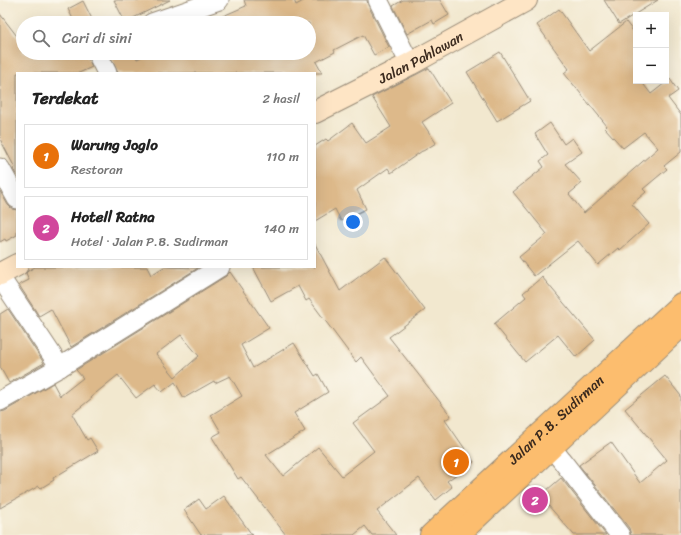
<!DOCTYPE html>
<html lang="id">
<head>
<meta charset="utf-8">
<style>
  :root { --surface:#fff; --page:#f6f6f6; --text:#222; --muted:#767676; --line:#e0e0e0; --accent:#d93025 }
  body { margin:0; font-family:Sriracha,sans-serif; background:var(--page); color:var(--text) }
  .controls { position:absolute; right:12px; top:12px; display:grid; overflow:hidden; border-radius:0px; box-shadow:0 4px 16px #0002 }
  .controls button { width:36px; height:36px; display:grid; place-items:center; padding:0; border:0; border-bottom:1px solid var(--line); background:var(--surface); color:var(--text); font:20px sans-serif }
  .you { position:absolute; left:353px; top:222px; width:14px; height:14px; margin:-10px; border:3px solid #fff; border-radius:50%; background:#1a73e8; box-shadow:0 0 0 6px #1a73e833 }
  .badge { display:grid; place-items:center; width:26px; height:26px; border-radius:50%; background:var(--accent); color:#fff; font-size:13px; font-weight:700 }
  .pin { position:absolute; translate:-50% -50%; border:2px solid #fff; box-shadow:0 1px 4px #0006 }
  .list { margin:0; padding:0; list-style:none }
  h2 { display:flex; justify-content:space-between; align-items:center; height:52px; margin:0; padding:0 16px; font-size:17px }
  h2 small { font-size:13px; font-weight:400; color:var(--muted) }
  .list li { display:grid; grid-template-columns:26px 1fr auto; gap:12px; align-items:center; box-sizing:border-box; height:64px; margin:0 8px 8px; padding:0 8px; border:1px solid var(--line); border-radius:0px }
  .list b { display:block; font-size:15px; white-space:nowrap }
  .list p { margin:0; font-size:13px; white-space:nowrap; color:var(--muted) }
  .list em { font-size:13px; font-style:normal; color:var(--muted) }
  .icon { flex:none; width:22px; height:22px; fill:none; stroke:currentColor; stroke-width:2; stroke-linecap:round; stroke-linejoin:round }
  .map { position:relative; flex:none; width:681px; height:535px; overflow:hidden }
  .search { position:absolute; background:var(--surface); box-shadow:0 4px 16px #0002; left:16px; top:16px; width:300px; height:44px; display:flex; align-items:center; gap:10px; box-sizing:border-box; padding:0 14px; border-radius:22px; color:var(--muted); font-size:15px }
  .panel { position:absolute; background:var(--surface); box-shadow:0 4px 16px #0002; left:16px; top:72px; width:300px; height:196px; border-radius:0px }
  .map>svg:first-child { display:block }
  .building { fill:#ddb98a; fill-rule:evenodd }
  .lines { fill:none; stroke-linecap:round; stroke-linejoin:round }
  .minor-casing { stroke:#968976; stroke-width:21 }
  .secondary-casing { stroke:#968976; stroke-width:24 }
  .primary-casing { stroke:#968976; stroke-width:24 }
  .minor { stroke:#fff; stroke-width:19 }
  .secondary { stroke:#fee5c5; stroke-width:22 }
  .primary { stroke:#fcbd6e; stroke-width:22 }
  .labels { text-anchor:middle; stroke-width:3.5; stroke-linejoin:round; paint-order:stroke }
  .street-label { font-size:14px; fill:#3b2a1e; stroke:#fbf7ec }
</style>
</head>
<body>
<div class="map">
<svg width="681" height="535" viewBox="0 0 681 535">
  <rect width="100%" height="100%" fill="#fbf7ec"/>
  <filter id="ink" filterUnits="userSpaceOnUse"><feTurbulence type="fractalNoise" baseFrequency=".025" numOctaves="2"/><feDisplacementMap in="SourceGraphic" scale="8" xChannelSelector="R" yChannelSelector="G"/><feConvolveMatrix kernelMatrix="1 2 1 2 8 2 1 2 1" color-interpolation-filters="sRGB"/></filter>
  <filter id="wash" filterUnits="userSpaceOnUse"><feTurbulence type="fractalNoise" baseFrequency=".012" numOctaves="4" result="noise"/><feDisplacementMap in="SourceGraphic" scale="16" xChannelSelector="R" yChannelSelector="G"/><feGaussianBlur stdDeviation="0.9" result="paint"/><feColorMatrix in="noise" values="0 0 0 0 0 0 0 0 0 0 0 0 0 0 0 0 0 1.4 0 .05"/><feComposite in="paint" operator="in"/></filter>
  <g filter="url(#wash)">
    <rect width="100%" height="100%" fill="#f2e8cf"/>
    <g id="blocks">
      <g class="building">
        <polygon points="114,0 170,0 125,22"/>
        <polygon points="244,0 294,0 296,5 305,0 367,0 368,5 389,47 374,55 363,35 334,50 335,52 316,62 322,73 118,73 109,53 135,53 137,59 150,53 309,53 309,23 207,23 246,6"/>
        <polygon points="403,0 440,0 449,15 434,24 432,20 407,34 393,6"/>
        <polygon points="604,0 658,0 619,24"/>
        <polygon points="83,1 94,23 75,23 68,9"/>
        <polygon points="559,9 589,51 626,22 636,35 636,81 641,81 651,94 670,79 678,91 668,98 681,115 681,152 664,166 667,169 643,189 646,192 632,204 649,224 620,250 618,248 598,265 578,241 534,276 519,257 547,234 513,192 544,167 540,161 548,155 535,134 550,123 564,144 572,138 582,152 565,164 582,183 569,194 584,213 658,148 644,132 623,148 605,128 607,126 564,73 569,69 537,25"/>
        <polygon points="0,14 23,44 23,53 86,53 92,67 79,73 17,73 17,176 13,169 15,168 0,139"/>
        <polygon points="500,52 530,101 497,121 467,72"/>
        <polygon points="429,68 451,103 422,122 436,143 423,151 422,151 391,173 388,168 357,190 366,209 341,221 335,209 315,221 315,146 326,139 328,141 352,123 366,143 391,127 372,97"/>
        <polygon points="0,191 8,205 12,209 17,210 17,235 6,241 5,239 0,242"/>
        <path d="M315,244L340,291L385,257L425,310L389,337L451,416L445,420L474,462L447,481L452,487L436,500L419,478L377,511L396,535H372L365,526L354,535H286L241,477L238,479L212,437L221,432L211,415L242,396L230,376L215,383L214,381L184,398L175,382L162,392L155,384L136,398L118,375L91,397L92,398L72,414L87,440L90,438L98,451L53,478L54,480L41,488L39,486L0,508V412L5,411L53,383L60,396L83,378L76,370L226,276L230,272L269,328L241,345L253,368L294,343L315,376L318,374L328,392L294,413L305,431L266,455L283,476L318,447L342,476L374,451L353,423L390,396L361,357L356,362L309,299L306,301L298,286L271,301L253,267H315ZM181,335L199,356L175,377L156,354Z"/>
        <polygon points="35,267 147,267 151,275 164,267 198,268 71,347 51,309 39,316 19,285 29,280 26,273 28,271"/>
        <polygon points="542,277 595,340 576,357 558,335 525,362 494,324 526,297 523,293"/>
        <polygon points="8,309 44,363 9,383 0,367 0,314"/>
        <polygon points="665,376 681,396 681,535 631,535 629,528 579,465 611,442 640,483 667,460 625,409"/>
        <polygon points="561,478 606,535 574,535 540,496"/>
        <polygon points="224,496 242,521 252,535 201,535 184,510 199,499 206,509"/>
      </g>
    </g>
  </g>
  <g filter="url(#ink)">
    <use href="#blocks" fill-opacity="0" stroke="#968976" stroke-width="1"/>
    <g class="lines">
      <g class="minor-casing">
        <g id="minor">
          <polyline points="378,0 410,64"/>
          <polyline points="152,23 219,0"/>
          <polyline points="97,53 107,73"/>
          <polyline points="0,168 17,199"/>
          <polyline points="0,277 60,367"/>
          <polyline points="0,401 60,367 220,267"/>
          <polyline points="552,448 620,535"/>
        </g>
      </g>
      <g class="secondary-casing">
        <g id="secondary">
          <path id="s1" d="M315,112L410,64L526,0"/>
          <polyline points="0,274 17,265"/>
        </g>
      </g>
      <g class="primary-casing">
        <g id="primary">
          <path id="s2" d="M431,535L681,304"/>
          <polyline points="458,535 681,326"/>
        </g>
      </g>
      <use href="#minor" class="minor"/>
      <use href="#secondary" class="secondary"/>
      <use href="#primary" class="primary"/>
    </g>
  </g>
  <g class="labels">
    <g class="street-label">
      <text dy="5" stroke="none"><textPath href="#s1" startOffset="119">Jalan Pahlawan</textPath></text>
      <text dy="5" stroke="none"><textPath href="#s2" startOffset="170">Jalan P.B. Sudirman</textPath></text>
    </g>
  </g>
</svg>
<div class="controls">
<button>+</button>
<button>−</button>
</div>
<div class="you"></div>
<div class="pin badge" style="left:456px;top:462px;background:#e8710a">1</div>
<div class="pin badge" style="left:535px;top:500px;background:#d1479c">2</div>
<div class="search"><svg class="icon" aria-label="search" viewBox="0 0 24 24"><circle cx="10" cy="10" r="6"/><path d="M15 15l6 6"/></svg>Cari di sini</div>
<section class="panel">
<h2>Terdekat<small>2 hasil</small></h2>
<ul class="list">
<li><span class="badge" style="background:#e8710a">1</span><div><b>Warung Joglo</b><p>Restoran</p></div><em>110 m</em></li>
<li><span class="badge" style="background:#d1479c">2</span><div><b>Hotell Ratna</b><p>Hotel · Jalan P.B. Sudirman</p></div><em>140 m</em></li>
</ul>
</section>
</div>
</body>
</html>
